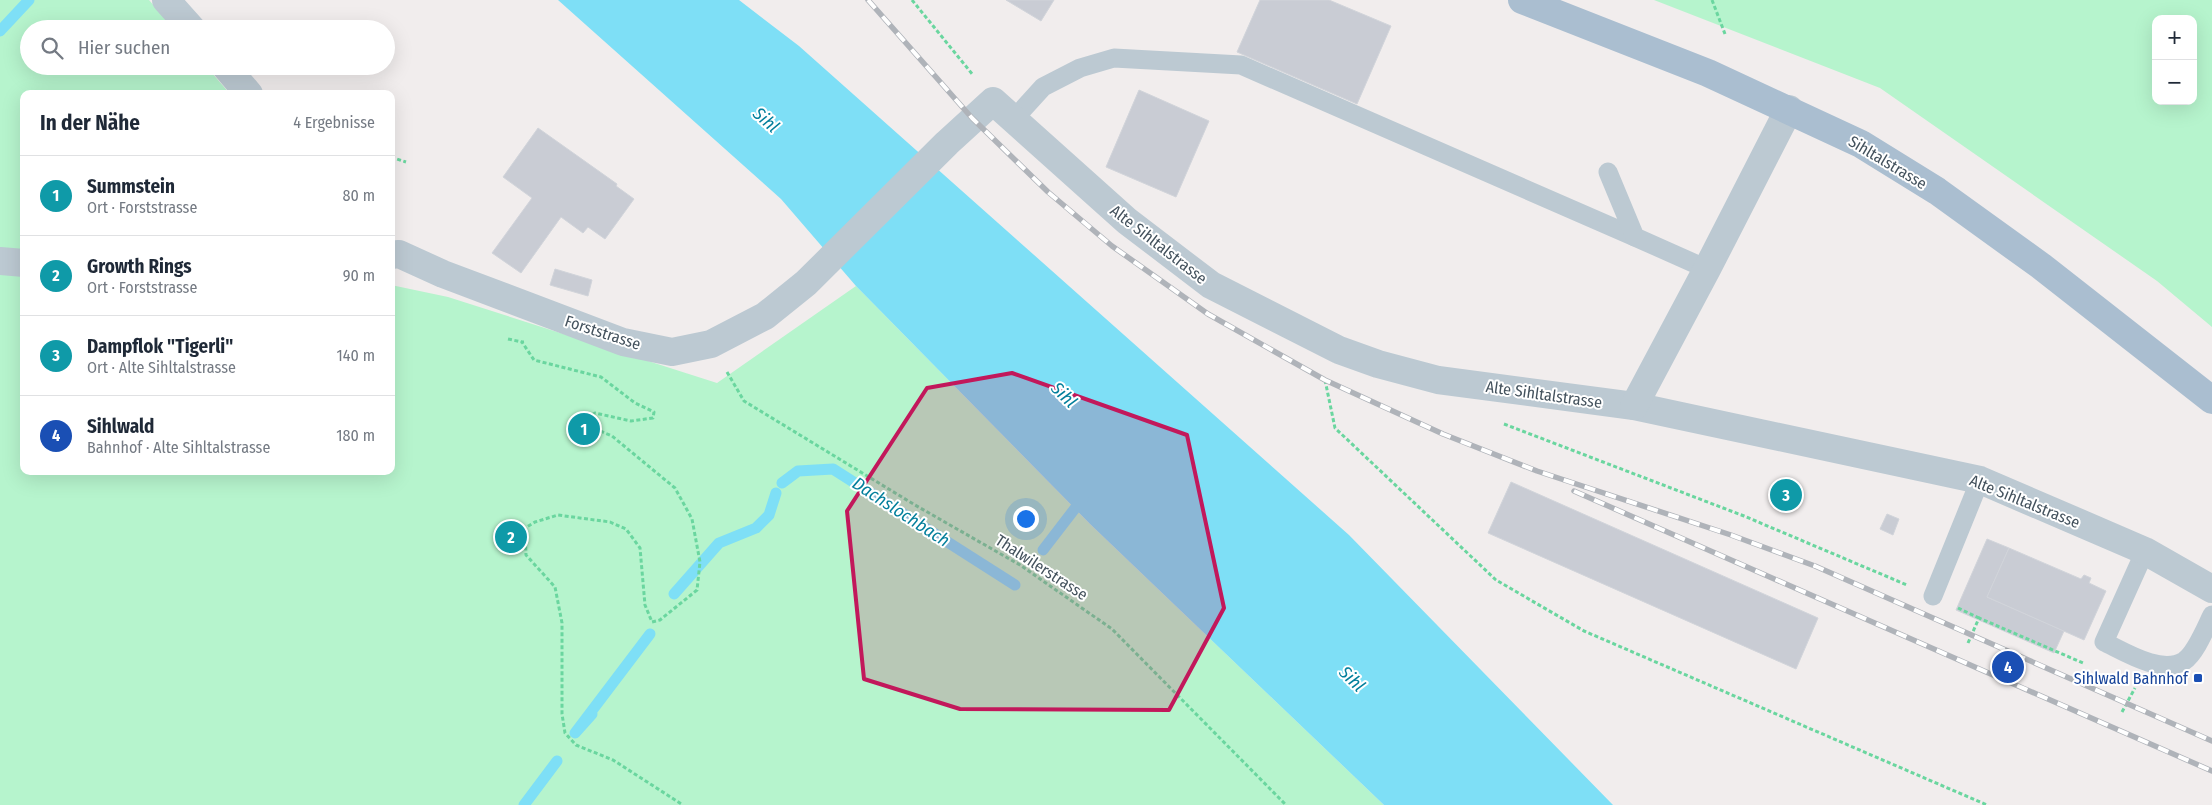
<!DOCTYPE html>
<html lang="de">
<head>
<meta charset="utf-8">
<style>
  :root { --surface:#fff; --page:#f2f2f3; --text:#1f2937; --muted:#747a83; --line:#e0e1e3; --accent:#111827 }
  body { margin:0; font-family:"Fira Sans Condensed",sans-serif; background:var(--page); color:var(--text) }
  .controls { position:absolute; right:15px; top:15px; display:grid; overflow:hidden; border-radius:10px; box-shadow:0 5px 20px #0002 }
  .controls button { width:45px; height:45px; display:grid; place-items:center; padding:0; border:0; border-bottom:1px solid var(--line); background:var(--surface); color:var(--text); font:25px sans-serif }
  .you { position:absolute; left:1025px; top:518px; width:18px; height:18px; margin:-12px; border:4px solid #fff; border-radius:50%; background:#1a73e8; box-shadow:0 0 0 8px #1a73e833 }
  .badge { display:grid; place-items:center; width:32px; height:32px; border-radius:50%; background:var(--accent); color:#fff; font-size:16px; font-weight:700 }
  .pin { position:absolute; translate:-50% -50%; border:2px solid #fff; box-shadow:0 1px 5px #0006 }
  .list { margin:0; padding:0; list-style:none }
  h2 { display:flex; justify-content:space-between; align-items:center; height:65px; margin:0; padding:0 20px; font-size:21px }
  h2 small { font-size:16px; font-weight:400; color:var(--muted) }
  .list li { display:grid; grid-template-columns:32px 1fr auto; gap:15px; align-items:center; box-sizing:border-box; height:80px; padding:0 20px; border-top:1px solid var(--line) }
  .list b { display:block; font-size:19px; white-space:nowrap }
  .list p { margin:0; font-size:16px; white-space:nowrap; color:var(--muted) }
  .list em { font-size:16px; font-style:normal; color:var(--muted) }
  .icon { flex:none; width:28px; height:28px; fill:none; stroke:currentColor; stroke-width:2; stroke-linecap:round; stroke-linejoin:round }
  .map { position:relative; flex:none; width:2212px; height:805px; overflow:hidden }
  .search { position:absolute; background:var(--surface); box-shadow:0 5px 20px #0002; left:20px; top:20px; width:375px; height:55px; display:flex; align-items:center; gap:12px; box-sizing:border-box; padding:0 18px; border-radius:28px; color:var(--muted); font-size:19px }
  .panel { position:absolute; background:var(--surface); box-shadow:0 5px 20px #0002; left:20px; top:90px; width:375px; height:385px; border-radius:10px }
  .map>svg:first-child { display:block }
  .green { fill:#b6f4cd; fill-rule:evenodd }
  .water { fill:#7edff6 }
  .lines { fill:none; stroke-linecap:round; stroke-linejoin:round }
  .stream { stroke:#7edff6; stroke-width:11 }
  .building { fill:#c9ccd4; stroke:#d1d4da }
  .path { stroke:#6ad69f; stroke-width:3; stroke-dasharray:4 2.5; stroke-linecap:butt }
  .lane { stroke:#bcc9d2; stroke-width:19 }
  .street { stroke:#bcc9d2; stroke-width:28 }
  .primary { stroke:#aabed0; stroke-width:28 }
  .rail-casing { stroke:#afb3b9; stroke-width:5.5 }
  .rail { stroke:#fff; stroke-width:4; stroke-dasharray:11; stroke-linecap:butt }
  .marked { fill:#c2185b; fill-opacity:0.2; stroke:#c2185b; stroke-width:4; stroke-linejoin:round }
  .transit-dot { fill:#1a4fb4; stroke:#fff; stroke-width:2 }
  .labels { text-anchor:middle; stroke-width:4; stroke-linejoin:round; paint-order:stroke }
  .street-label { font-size:16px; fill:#44525d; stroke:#fff }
  .transit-label { font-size:16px; fill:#164399; stroke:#fff; text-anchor:end }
  .water-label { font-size:18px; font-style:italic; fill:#037f9c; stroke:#fff }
</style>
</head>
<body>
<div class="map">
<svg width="2212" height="805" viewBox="0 0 2212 805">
  <rect width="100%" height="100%" fill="#f1eded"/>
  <g class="green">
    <polygon points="0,0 149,0 174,29 29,29 29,66 206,66 230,94 24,94 24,471 391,471 391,285 448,297 717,383 856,286 1090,524 1384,805 0,805"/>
    <path d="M1654,0H2212V327L2157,281L1880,88ZM2156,19H2193V101H2156Z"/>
  </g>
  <polygon class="water" points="558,0 739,0 799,46 1349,535 1613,805 1384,805 1090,524 856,286 781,199"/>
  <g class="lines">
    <g class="stream">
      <polyline points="0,31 29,0"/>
      <polyline points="782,483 798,471 833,469 1015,585"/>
      <polyline points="1043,550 1083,498"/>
      <polyline points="674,594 719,543 756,528 769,515 776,493"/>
      <polyline points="592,714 575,733 650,634"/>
      <polyline points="524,805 557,761"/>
    </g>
  </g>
  <g class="building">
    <polygon points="1006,0 1054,0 1041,21"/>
    <polygon points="1260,0 1329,0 1391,26 1357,104 1237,52"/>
    <polygon points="1139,90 1209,121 1176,197 1106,167"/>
    <polygon points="538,128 617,184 616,186 634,199 605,239 588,227 583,233 561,217 521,273 492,253 532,198 503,177"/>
    <polygon points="555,269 592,280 588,296 550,285"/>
    <polygon points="1511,482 1818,618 1796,669 1488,533"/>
    <polygon points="1887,514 1899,519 1893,535 1880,529"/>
    <polygon points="1987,539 2009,548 1987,597 2064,631 2054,653 1956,610"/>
    <polygon points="2009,548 2081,579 2084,575 2091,578 2089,583 2106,591 2084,640 1987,597"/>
  </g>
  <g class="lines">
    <g class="path">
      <polyline points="912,0 973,75"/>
      <polyline points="1712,0 1725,34"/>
      <polyline points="391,157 406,162"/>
      <polyline points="508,339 522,342"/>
      <polyline points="524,342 522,342 534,360 601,377 635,403 654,412 653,418 631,421 595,413 585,419 591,427 612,436 675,488 692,519 700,562 697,590 660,620 652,622 645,605 640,548 626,529 610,522 558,515 535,522 525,528 526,555 555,587 562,623 562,714 565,733 576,745 613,760 683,805"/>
      <polyline points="727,372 744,401 915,505 1020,565 1112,629 1286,805"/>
      <polyline points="1325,380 1335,428 1496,580 1584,631 1987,805"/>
      <polyline points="1504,424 1744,516 1907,585"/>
      <polyline points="1958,608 1979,618"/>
      <polyline points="1968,643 1979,618 2083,663"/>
      <polyline points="2122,712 2135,688"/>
    </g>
    <g class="lane">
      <polyline points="1013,120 1043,87 1080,68 1114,58 1241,65 1635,237"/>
      <polyline points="1608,172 1635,237 1707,269"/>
      <path d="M2145,551L2104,642C2125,652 2161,675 2184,661C2196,653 2206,627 2212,615"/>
      <polyline points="1933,596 1980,480"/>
    </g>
    <g class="street">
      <polyline points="166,0 192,29"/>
      <polyline points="225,66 249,94"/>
      <polyline points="391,255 399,254 443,274 623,342 672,352 711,344 765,316 806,283 947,143 993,101 1127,221 1211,285 1339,350 1378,364 1438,380 1634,406 1980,480 2145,551 2212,589"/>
      <polyline points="0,261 24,263"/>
      <polyline points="1634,406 1707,269 1789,109"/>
    </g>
    <polyline class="primary" points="1522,0 1708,73 1861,144 1937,191 2041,266 2212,400"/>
    <g class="rail-casing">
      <g id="rail">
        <polyline points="868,0 972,118 1048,192 1112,246 1208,314 1325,380 1443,434 1537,471 1731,535 1815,566 2212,741"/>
        <polyline points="1574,491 2212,771"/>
      </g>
    </g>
    <use href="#rail" class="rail"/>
  </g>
  <path class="marked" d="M1012,373L1187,435L1224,608L1169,710L960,709L864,679L847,511L927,388Z"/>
  <rect class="transit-dot" x="2193" y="673" width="10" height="10" rx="2.5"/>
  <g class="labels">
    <g class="street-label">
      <text transform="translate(1888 162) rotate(31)" y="6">Sihltalstrasse</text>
      <text transform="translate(1159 244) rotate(38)" y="6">Alte Sihltalstrasse</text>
      <text transform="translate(603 332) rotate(18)" y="6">Forststrasse</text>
      <text transform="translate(1544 394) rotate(8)" y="6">Alte Sihltalstrasse</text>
      <text transform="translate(2025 501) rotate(22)" y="6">Alte Sihltalstrasse</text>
      <text transform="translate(1042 567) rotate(33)" y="6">Thalwilerstrasse</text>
    </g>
    <g class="transit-label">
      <text x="2188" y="684">Sihlwald Bahnhof</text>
    </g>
    <g class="water-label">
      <text transform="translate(766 120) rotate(42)" y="6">Sihl</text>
      <text transform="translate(1064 395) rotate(45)" y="6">Sihl</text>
      <text transform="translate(901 512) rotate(33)" y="6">Dachslochbach</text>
      <text transform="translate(1352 679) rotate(45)" y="6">Sihl</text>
    </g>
  </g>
</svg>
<div class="controls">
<button>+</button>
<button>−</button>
</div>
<div class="you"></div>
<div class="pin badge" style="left:584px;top:429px;background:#0f9aa8">1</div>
<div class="pin badge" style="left:511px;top:537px;background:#0f9aa8">2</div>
<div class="pin badge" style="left:1786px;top:495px;background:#0f9aa8">3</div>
<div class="pin badge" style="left:2008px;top:667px;background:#1a4fb4">4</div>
<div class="search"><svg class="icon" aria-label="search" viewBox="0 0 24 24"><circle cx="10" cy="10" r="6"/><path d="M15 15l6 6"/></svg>Hier suchen</div>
<section class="panel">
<h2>In der Nähe<small>4 Ergebnisse</small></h2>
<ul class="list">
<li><span class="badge" style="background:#0f9aa8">1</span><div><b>Summstein</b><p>Ort · Forststrasse</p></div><em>80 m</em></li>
<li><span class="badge" style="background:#0f9aa8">2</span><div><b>Growth Rings</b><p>Ort · Forststrasse</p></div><em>90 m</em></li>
<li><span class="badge" style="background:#0f9aa8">3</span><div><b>Dampflok &quot;Tigerli&quot;</b><p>Ort · Alte Sihltalstrasse</p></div><em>140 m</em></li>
<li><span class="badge" style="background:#1a4fb4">4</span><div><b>Sihlwald</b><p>Bahnhof · Alte Sihltalstrasse</p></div><em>180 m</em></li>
</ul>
</section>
</div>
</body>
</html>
